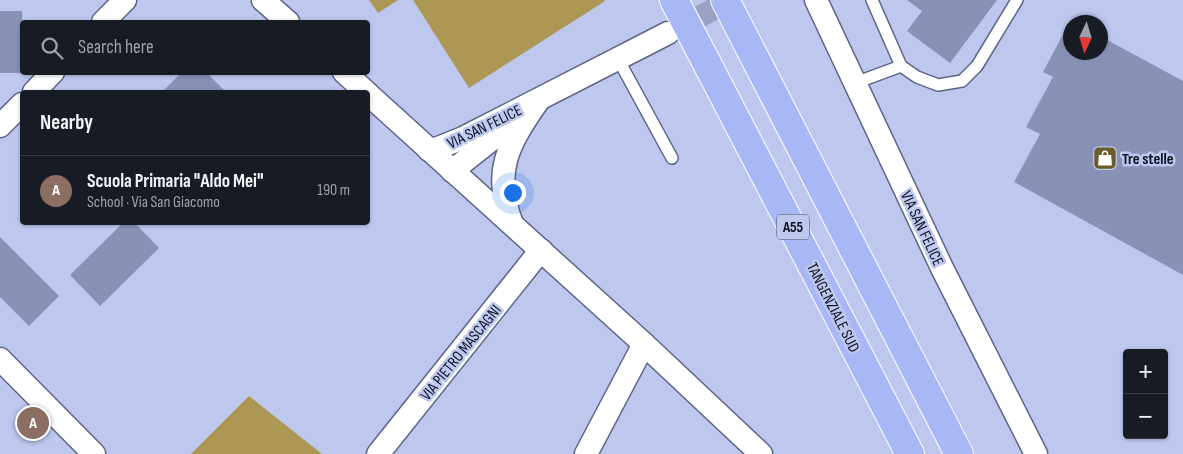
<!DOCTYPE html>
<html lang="en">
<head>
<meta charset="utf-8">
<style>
  :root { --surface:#171b24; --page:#242831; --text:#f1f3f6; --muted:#9ea1a6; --line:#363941; --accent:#2563eb }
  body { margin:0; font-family:"Sofia Sans Condensed",sans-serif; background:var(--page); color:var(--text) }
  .controls { position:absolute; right:15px; bottom:15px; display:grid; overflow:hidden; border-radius:5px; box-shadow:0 1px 4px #0004 }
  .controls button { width:45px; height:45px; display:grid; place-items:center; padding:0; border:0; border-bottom:1px solid var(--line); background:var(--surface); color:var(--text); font:25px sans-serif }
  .compass { position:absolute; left:1063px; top:15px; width:45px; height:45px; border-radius:50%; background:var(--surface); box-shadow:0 1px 4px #0004; rotate:184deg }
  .you { position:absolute; left:512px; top:192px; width:18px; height:18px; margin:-12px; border:4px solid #fff; border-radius:50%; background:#1a73e8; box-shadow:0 0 0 8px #1a73e833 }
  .badge { display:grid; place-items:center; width:32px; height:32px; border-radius:50%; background:var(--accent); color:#fff; font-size:16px; font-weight:700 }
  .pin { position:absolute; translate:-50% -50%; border:2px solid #fff; box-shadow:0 1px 5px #0006 }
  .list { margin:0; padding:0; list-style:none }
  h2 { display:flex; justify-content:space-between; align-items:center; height:65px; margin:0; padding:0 20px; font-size:21px }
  h2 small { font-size:16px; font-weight:400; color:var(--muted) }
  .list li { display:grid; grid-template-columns:32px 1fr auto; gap:15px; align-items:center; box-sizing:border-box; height:70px; padding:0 20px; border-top:1px solid var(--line) }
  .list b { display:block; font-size:19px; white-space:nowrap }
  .list p { margin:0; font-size:16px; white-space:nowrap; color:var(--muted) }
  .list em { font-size:16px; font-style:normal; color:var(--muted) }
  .icon { flex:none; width:28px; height:28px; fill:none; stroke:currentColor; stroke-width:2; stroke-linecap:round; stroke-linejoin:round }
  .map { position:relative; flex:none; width:1183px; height:454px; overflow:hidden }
  .search { position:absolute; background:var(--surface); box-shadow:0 1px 4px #0004; left:20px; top:20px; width:350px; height:55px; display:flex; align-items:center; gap:12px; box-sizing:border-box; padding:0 18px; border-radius:5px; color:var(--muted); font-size:19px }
  .panel { position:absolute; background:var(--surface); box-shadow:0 1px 4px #0004; left:20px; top:90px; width:350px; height:135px; border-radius:5px }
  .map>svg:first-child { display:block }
  .green { fill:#ac9854 }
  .building { fill:#8892b6 }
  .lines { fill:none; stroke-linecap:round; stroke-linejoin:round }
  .street-tunnel { stroke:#9ba3c5; stroke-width:22; stroke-dasharray:22 11; stroke-linecap:butt }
  .lane-casing { stroke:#5c6587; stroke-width:14 }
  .street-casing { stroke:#5c6587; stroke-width:25 }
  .highway-casing { stroke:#fff; stroke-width:30 }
  .lane { stroke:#fff; stroke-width:11 }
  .street { stroke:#fff; stroke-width:22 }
  .highway { stroke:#a8b7f5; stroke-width:28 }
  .labels { text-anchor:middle; stroke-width:5; stroke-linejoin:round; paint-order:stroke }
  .shield { fill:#bec8ef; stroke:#43485d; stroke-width:1 }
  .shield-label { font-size:15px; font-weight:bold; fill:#0e111e }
  .street-label { font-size:16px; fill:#0e111e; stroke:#bec8ef }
  .poi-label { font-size:16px; font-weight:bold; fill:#0e111e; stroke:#bec8ef; text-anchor:start }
</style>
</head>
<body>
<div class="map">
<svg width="1183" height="454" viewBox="0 0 1183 454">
  <rect width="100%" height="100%" fill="#bec8ef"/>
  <g class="green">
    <polygon points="369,0 398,0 378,13"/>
    <polygon points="413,0 604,0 605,1 469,88"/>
    <polygon points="249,396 322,454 191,454"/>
  </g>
  <g class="building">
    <polygon points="907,0 997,0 950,63 907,31 922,11"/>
    <polygon points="0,11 22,11 23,73 0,73"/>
    <polygon points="1070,21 1070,52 1100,52 1100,36 1183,81 1183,275 1014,182 1040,134 1026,127 1053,77 1043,72"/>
    <polygon points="182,72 206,72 226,92 162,92"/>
    <polygon points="124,222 134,222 159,248 100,306 70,275"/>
    <polygon points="0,237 59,296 29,326 0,297"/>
  </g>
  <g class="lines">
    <polyline class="street-tunnel" points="671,32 731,0"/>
    <g class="lane-casing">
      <g id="lane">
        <polyline points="872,0 901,66 917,77 938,85 962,81 977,66 1017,0"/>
        <polyline points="618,59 672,158"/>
        <polyline points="855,83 901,66"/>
      </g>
    </g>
    <g class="street-casing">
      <g id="street">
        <polyline points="263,0 288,22"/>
        <polyline points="816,0 942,268 1036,454"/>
        <polyline points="103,22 125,0"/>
        <polyline points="344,72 366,92"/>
        <polyline points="34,92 53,72"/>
        <polyline points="368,94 644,344 761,454"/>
        <polyline points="0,126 22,104"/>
        <polyline points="429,150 438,148 463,138 668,33"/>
        <polyline points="452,171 520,117"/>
        <path d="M512,224C492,172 508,144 538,101"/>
        <polyline points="0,359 94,454"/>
        <polyline points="378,454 541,250"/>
        <polyline points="586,454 644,344"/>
      </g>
    </g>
    <g class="highway-casing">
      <g id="highway">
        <polyline points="674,0 910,454"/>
        <polyline points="725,0 959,454"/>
      </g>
    </g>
    <use href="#lane" class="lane"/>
    <use href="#street" class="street"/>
    <use href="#highway" class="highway"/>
  </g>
  <defs>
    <g id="shop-square" transform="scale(1.25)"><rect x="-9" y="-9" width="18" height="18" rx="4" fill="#6a5c29" stroke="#bec8ef"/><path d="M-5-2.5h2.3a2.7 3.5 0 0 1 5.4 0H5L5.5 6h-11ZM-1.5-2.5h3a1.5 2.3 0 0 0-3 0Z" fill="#fff"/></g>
  </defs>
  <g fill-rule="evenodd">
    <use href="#shop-square" x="1105" y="158"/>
  </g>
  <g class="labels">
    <rect class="shield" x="777" y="214.5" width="32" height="25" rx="4"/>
    <g class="shield-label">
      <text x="793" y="232">A55</text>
    </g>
    <g class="street-label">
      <text transform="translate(484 126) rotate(-26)" y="6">VIA SAN FELICE</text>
      <text transform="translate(923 228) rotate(65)" y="6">VIA SAN FELICE</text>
      <text transform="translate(834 307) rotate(63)" y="6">TANGENZIALE SUD</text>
      <text transform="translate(460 352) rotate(-51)" y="6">VIA PIETRO MASCAGNI</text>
    </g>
    <g class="poi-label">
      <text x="1122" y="164">Tre stelle</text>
    </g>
  </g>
</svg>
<div class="controls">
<button>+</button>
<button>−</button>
</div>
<svg class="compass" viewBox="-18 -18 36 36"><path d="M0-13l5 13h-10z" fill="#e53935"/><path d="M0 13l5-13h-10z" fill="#9ea1a6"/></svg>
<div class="you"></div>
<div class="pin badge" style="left:33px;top:423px;background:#8d6e63">A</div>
<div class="search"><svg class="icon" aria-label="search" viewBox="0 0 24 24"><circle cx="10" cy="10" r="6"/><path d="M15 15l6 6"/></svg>Search here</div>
<section class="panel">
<h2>Nearby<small></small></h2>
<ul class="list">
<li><span class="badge" style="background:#8d6e63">A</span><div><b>Scuola Primaria &quot;Aldo Mei&quot;</b><p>School · Via San Giacomo</p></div><em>190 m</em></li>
</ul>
</section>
</div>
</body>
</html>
